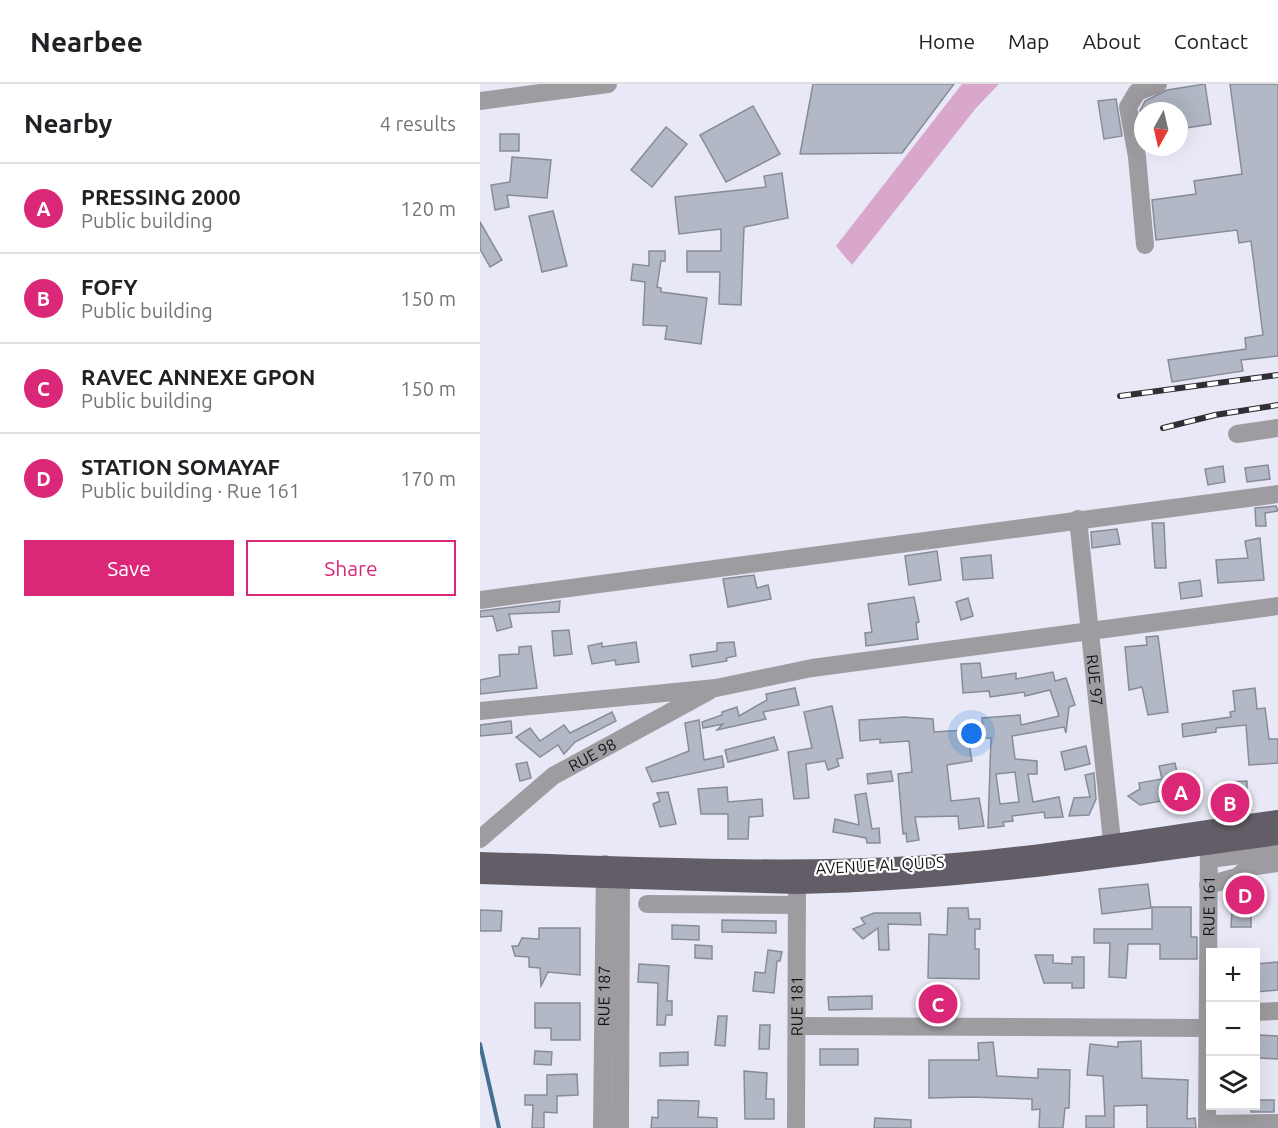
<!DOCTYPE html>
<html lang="en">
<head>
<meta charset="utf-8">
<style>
  :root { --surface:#fff; --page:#f6f6f6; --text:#202124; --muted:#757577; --line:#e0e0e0; --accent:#db2777 }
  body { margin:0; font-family:Ubuntu,sans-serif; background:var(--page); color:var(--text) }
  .controls { position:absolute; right:18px; bottom:18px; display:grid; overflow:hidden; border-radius:0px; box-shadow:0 6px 24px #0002 }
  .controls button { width:54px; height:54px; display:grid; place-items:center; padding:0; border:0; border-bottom:2px solid var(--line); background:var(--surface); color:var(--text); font:30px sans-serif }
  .compass { position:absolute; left:654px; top:18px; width:54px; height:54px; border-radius:50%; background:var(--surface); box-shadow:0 6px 24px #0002; rotate:188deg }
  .you { position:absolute; left:492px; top:650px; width:21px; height:21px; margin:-15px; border:4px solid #fff; border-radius:50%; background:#1a73e8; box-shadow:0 0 0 9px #1a73e833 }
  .badge { display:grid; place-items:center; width:39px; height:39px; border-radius:50%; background:var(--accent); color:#fff; font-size:20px; font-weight:700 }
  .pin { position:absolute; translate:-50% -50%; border:3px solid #fff; box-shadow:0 2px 6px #0006 }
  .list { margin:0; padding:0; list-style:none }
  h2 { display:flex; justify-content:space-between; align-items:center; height:78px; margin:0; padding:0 24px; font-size:26px }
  h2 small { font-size:20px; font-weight:400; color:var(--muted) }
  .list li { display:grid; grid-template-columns:39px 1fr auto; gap:18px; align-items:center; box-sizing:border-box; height:90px; padding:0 24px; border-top:2px solid var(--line) }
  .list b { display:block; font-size:22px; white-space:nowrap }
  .list p { margin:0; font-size:20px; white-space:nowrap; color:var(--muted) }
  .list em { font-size:20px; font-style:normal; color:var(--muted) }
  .actions { display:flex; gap:12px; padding:18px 24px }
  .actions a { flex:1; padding:14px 0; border:2px solid var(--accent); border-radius:0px; text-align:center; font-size:21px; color:var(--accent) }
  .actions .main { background:var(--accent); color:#fff }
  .icon { flex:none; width:33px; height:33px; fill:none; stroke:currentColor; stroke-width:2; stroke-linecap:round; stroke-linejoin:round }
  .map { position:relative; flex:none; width:798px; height:1044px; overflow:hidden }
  header { display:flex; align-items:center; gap:36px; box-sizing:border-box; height:84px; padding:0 30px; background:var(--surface); border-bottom:2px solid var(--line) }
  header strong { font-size:28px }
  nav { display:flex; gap:33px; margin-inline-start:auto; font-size:21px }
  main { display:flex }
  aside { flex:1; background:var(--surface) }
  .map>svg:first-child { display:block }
  .green { fill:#d9a7cb }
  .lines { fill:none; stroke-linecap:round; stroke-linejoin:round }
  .stream { stroke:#446f90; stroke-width:4 }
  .building { fill:#b2b8c5; stroke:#878c98; stroke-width:1.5; fill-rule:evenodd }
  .minor { stroke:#9f9ca1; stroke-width:18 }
  .major { stroke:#625d66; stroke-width:18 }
  .rail-casing { stroke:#302f35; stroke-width:6 }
  .rail { stroke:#fff; stroke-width:4; stroke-dasharray:11; stroke-linecap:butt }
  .labels { text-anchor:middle; stroke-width:4.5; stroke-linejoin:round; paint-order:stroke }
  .street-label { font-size:16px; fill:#141318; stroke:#fff }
</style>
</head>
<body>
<header>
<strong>Nearbee</strong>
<nav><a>Home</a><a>Map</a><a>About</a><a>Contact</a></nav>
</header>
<main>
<aside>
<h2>Nearby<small>4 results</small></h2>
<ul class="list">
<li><span class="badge">A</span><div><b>PRESSING 2000</b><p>Public building</p></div><em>120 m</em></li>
<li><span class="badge">B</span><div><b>FOFY</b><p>Public building</p></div><em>150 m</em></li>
<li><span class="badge">C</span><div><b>RAVEC ANNEXE GPON</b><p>Public building</p></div><em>150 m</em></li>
<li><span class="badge">D</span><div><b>STATION SOMAYAF</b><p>Public building · Rue 161</p></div><em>170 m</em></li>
</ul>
<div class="actions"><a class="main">Save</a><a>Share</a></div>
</aside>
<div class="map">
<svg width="798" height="1044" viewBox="0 0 798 1044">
  <rect width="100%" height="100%" fill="#e9e8f6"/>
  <polygon class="green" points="482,0 519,0 496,24 372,181 356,162"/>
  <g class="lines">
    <polyline class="stream" points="0,960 19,1044"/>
  </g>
  <g class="building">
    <polygon points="333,0 474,0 422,69 320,70"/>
    <polygon points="725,0 731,40 699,45 699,27 660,27 665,17 687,6"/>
    <polygon points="750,0 798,0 798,272 761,276 763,287 692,298 688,276 766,265 765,254 783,251 771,157 759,159 757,146 676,156 672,116 716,110 714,97 762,90"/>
    <polygon points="636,15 642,52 624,55 618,17"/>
    <polygon points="273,22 300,70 246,98 220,51"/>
    <polygon points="186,43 207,60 172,103 151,86"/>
    <rect x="20" y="50" width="19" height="17"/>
    <polygon points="32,73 71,76 67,114 27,111 29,123 15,126 11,101 30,98"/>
    <polygon points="302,89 308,134 264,143 261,221 239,220 240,188 207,188 207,167 241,167 241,145 199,150 195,113 286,103 284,92"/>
    <polygon points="73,127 87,182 62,188 49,132"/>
    <polygon points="0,138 22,176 10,183 0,165"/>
    <polygon points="169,167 185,167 185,177 181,177 177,203 181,204 181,208 227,214 221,260 185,255 187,242 163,241 165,198 151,196 153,180 169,182"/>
    <polygon points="788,381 790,395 767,398 765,384"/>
    <polygon points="743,382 745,398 728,401 725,385"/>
    <polygon points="796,422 798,427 785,429 786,442 776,442 775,424"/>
    <polygon points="672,439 684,439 686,484 675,484"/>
    <polygon points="637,445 640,460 612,464 611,448"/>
    <polygon points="780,454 784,496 738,499 736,476 768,474 765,457"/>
    <polygon points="457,467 461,496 429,501 425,472"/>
    <polygon points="511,471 513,494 483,496 481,474"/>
    <polygon points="274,491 277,504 288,501 291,515 248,523 243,495"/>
    <polygon points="720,496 722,512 701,515 699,499"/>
    <polygon points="434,513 439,538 436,539 438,555 386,562 385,549 392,548 388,520"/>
    <polygon points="488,514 493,532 481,536 476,518"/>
    <polygon points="80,517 79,528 29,530 32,543 17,547 13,532 0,533 0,527"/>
    <polygon points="89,546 92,570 74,572 72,547"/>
    <polygon points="678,552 688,628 668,631 662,603 649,606 645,563 667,561 666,553"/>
    <polygon points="156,558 159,578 136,581 135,576 112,580 108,562 122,559 122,563"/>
    <polygon points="254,558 256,572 246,574 247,577 212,583 210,571 237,567 237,559"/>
    <polygon points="51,562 57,604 0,610 0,596 20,592 19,571 39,570 39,563"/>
    <path d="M500,579L502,594L536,589V595L573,588L575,597L586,594L595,621L589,623L586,649L584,643L532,652L535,675L557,677V690H548L553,718L579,713L583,733L565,734L564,728L532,732L533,737L523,738L524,742L508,744L511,654H504L502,634L540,631L541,641L579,632L570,606L545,612L544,608L510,613L509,607L483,609L481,580ZM535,688L539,718L520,720L516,690Z"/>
    <polygon points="315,604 319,621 283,628 286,635 237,646 243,640 223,644 222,638 242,631 242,628 257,623 259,632 287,616 286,610"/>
    <polygon points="775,604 777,625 785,624 789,655 798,655 798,679 769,681 766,641 736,644 736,648 703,653 702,640 751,633 750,628 755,627 753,607"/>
    <polygon points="352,622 363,674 357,675 359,682 348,686 345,677 326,680 329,714 314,715 308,668 332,664 324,628"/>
    <polygon points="132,628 136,637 95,658 84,670 78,661 60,673 36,653 50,644 60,657 84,641 90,649"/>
    <polygon points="424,633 453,635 454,648 483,646 484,661 489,660 492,677 467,681 471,717 499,714 504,742 479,745 478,732 435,733 439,756 427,758 426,749 423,750 418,690 432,688 429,657 400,659 400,655 380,657 379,636"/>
    <polygon points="219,636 224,676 242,672 244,683 172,698 166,684 209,667 205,639"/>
    <polygon points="31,637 32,649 0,652 0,641"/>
    <polygon points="294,653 298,666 248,678 245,666"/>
    <polygon points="606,662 610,680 585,686 581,668"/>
    <polygon points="47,678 51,694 40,697 36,680"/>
    <polygon points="695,679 702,713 660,721 648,712 660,705 659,699 682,695 679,682"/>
    <polygon points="411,687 413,697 388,700 387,690"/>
    <polygon points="614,689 616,715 609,731 589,732 594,714 610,713 605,691"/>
    <polygon points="767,697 767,708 749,708 748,698"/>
    <polygon points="247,703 248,718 282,715 283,732 269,733 268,755 248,755 248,730 221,730 218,705"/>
    <polygon points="188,708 196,740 180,743 173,720 180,717 177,709"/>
    <polygon points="386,709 392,745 399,744 400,759 387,759 386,754 353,748 355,735 379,741 375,711"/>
    <polygon points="668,800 671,824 622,830 619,805"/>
    <polygon points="672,823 711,823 711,853 717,853 717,875 680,875 680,860 648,860 646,894 629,893 630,859 614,859 614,845 672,845"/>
    <polygon points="468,824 488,824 489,835 500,835 500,845 495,845 495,865 499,865 499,895 448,894 449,850 467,851"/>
    <polygon points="0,826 22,827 21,847 0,847"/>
    <polygon points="752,828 771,829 771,843 751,843"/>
    <polygon points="394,829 440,829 441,841 408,840 409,866 399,866 398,844 383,855 373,845 385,840 381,834"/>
    <polygon points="242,836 296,837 296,849 242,848"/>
    <polygon points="192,841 219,842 219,856 192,855"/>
    <polygon points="59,844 100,844 100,891 68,888 61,902 60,884 49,883 49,873 35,872 32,862 38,862 42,854 59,855"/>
    <polygon points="215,861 232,862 232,875 215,874"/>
    <polygon points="288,866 302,868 300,877 297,877 294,909 273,907 275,888 285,889"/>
    <polygon points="555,871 573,871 573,879 592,880 592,873 604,873 604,904 592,904 592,899 564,899"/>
    <polygon points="798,878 798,906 776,908 776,880"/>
    <polygon points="159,880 189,882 187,917 192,917 192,931 186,931 185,941 177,941 178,899 158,898"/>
    <polygon points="392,912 392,925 349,926 348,913"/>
    <polygon points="55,919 100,919 100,956 71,956 71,944 55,944"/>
    <polygon points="238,932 247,932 245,962 235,961"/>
    <polygon points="280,941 290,941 289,965 279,965"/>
    <polygon points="779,951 798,952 798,975 778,974"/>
    <polygon points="661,957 662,994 708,996 707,1035 715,1034 716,1044 667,1044 667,1021 634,1022 634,1044 606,1044 606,1032 625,1032 623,992 607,991 610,960 638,963 638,958"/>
    <polygon points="513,958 517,992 558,994 558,985 590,986 589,1024 585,1024 583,1044 559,1044 560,1025 552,1026 552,1015 491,1013 449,1014 449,976 499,976 498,959"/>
    <rect x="340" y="965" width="38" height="16"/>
    <polygon points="55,967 72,968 71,981 54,980"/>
    <polygon points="208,968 208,981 180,982 180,969"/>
    <polygon points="264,987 287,989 286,1015 294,1015 294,1035 265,1035"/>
    <polygon points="97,990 98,1011 77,1012 77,1029 64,1028 64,1044 52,1044 53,1021 45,1021 45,1011 67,1011 67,991"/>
    <polygon points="178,1016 219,1017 218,1033 237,1034 237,1044 171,1044 172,1033 178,1034"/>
    <polygon points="776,1016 794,1016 794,1028 771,1028 771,1022 776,1022"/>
    <polygon points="395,1034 431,1036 431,1044 394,1044"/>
  </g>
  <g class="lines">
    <g class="minor">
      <polyline points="0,17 128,0"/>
      <polyline points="665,161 657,73 648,23 657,8 678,0"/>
      <polyline points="757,350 798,344"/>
      <path id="s1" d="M598,435L632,757"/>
      <polyline points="0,516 798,410"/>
      <polyline points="0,627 236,604 332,584 798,522"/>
      <path id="s2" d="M0,755L73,692L229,607"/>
      <polyline points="774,755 776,782 798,779 798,752"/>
      <polyline points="729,775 784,768"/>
      <polyline points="728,801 757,793 774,779"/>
      <polyline points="167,820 317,821"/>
      <polyline points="776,928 798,927"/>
      <polyline points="317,942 727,944"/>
      <polyline points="727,1040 798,1039"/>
      <path id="s3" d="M122,1044L125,780"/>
      <polyline points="140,1044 141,782"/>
      <path id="s4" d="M316,1044L317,801"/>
      <path id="s5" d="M727,1044L729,746"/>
    </g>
    <g class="major">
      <path d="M0,777C145,781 290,789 434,781C556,774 677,751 798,735"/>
      <path d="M0,791L317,801C479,798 638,774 798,752"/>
    </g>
    <g class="rail-casing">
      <g id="rail">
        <polyline points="640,312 798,291"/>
        <polyline points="683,344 735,331 798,321"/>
      </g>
    </g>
    <use href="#rail" class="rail"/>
  </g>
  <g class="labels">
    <g class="street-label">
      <text dy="6" stroke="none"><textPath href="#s1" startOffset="162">RUE 97</textPath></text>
      <text dy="6" stroke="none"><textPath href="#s2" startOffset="141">RUE 98</textPath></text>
      <text transform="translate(400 781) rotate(-3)" y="6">AVENUE AL QUDS</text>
      <text dy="6" stroke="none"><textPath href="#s5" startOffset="222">RUE 161</textPath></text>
      <text dy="6" stroke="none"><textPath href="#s3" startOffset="132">RUE 187</textPath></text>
      <text dy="6" stroke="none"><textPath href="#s4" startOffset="122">RUE 181</textPath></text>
    </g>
  </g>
</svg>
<div class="controls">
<button>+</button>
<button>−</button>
<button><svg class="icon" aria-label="layers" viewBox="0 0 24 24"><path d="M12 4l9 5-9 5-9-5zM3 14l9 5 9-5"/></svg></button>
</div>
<svg class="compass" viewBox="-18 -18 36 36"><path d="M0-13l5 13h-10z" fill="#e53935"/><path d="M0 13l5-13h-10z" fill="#757577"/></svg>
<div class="you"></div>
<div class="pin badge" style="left:701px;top:708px">A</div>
<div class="pin badge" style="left:750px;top:719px">B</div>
<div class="pin badge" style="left:458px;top:920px">C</div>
<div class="pin badge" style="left:765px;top:811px">D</div>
</div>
</main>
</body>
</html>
